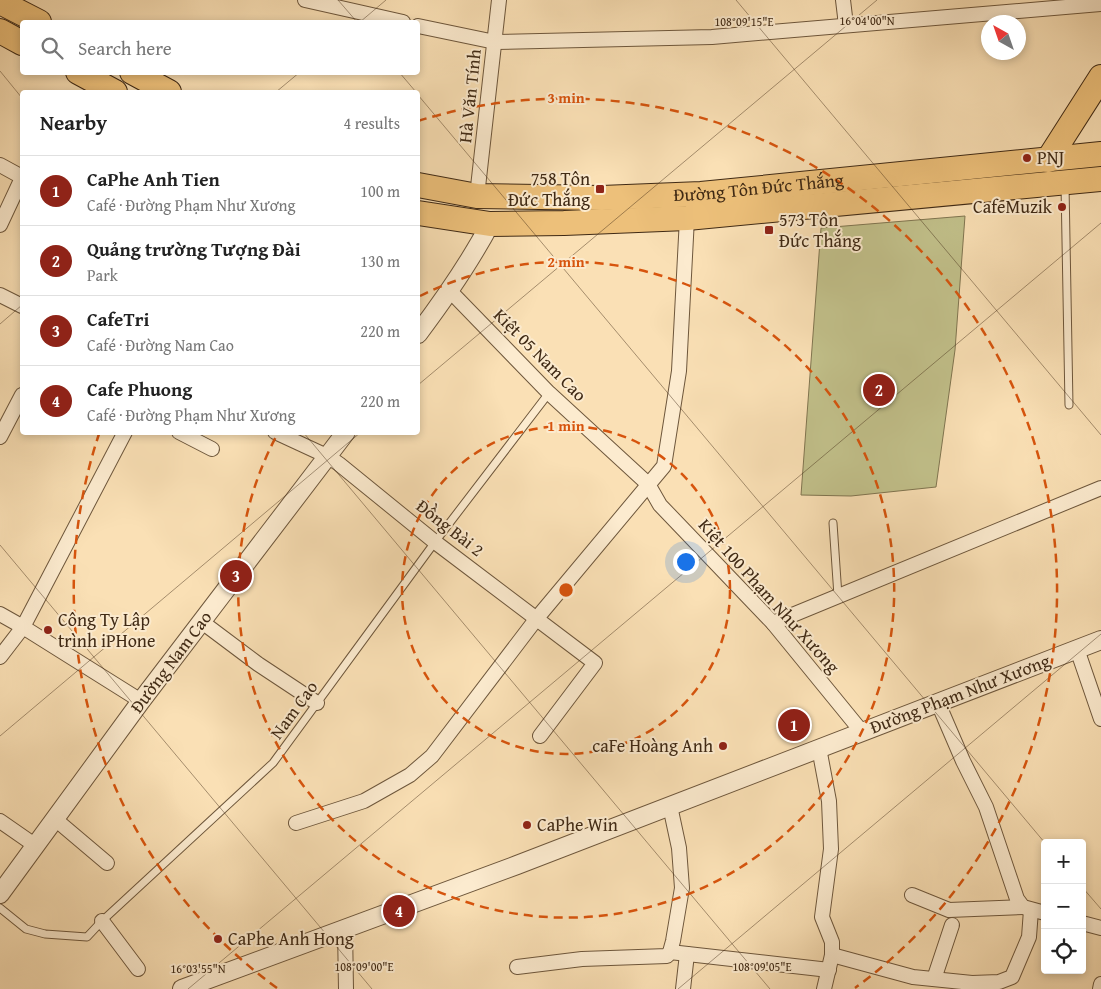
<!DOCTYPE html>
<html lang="en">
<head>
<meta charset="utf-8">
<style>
  :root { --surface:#fff; --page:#f6f6f6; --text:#222; --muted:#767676; --line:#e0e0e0; --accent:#8f2418 }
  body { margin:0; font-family:"Gentium Book Plus",serif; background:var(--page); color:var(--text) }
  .controls { position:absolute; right:15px; bottom:15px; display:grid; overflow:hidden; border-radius:5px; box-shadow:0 2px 8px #0003 }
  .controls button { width:45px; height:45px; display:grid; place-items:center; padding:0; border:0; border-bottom:1px solid var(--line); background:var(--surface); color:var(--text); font:25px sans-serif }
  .compass { position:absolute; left:981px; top:15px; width:45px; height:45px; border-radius:50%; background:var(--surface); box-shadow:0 2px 8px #0003; rotate:320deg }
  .you { position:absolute; left:685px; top:561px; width:18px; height:18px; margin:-12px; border:4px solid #fff; border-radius:50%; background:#1a73e8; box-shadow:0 0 0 8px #1a73e833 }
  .badge { display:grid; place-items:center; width:32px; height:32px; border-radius:50%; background:var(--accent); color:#fff; font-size:16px; font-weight:700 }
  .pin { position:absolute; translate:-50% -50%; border:2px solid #fff; box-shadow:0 1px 5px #0006 }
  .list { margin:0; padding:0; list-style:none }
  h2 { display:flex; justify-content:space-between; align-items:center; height:65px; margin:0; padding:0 20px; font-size:21px }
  h2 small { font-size:16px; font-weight:400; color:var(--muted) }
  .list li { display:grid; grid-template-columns:32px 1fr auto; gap:15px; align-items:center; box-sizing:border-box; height:70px; padding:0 20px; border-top:1px solid var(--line) }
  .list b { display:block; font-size:19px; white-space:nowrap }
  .list p { margin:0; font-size:16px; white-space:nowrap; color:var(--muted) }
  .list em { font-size:16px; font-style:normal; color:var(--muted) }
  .icon { flex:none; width:28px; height:28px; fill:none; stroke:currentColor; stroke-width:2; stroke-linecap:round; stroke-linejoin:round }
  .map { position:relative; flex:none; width:1101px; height:989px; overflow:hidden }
  .search { position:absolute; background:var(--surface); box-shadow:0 2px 8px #0003; left:20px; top:20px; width:400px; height:55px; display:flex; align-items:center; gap:12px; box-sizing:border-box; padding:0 18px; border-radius:5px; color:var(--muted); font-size:19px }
  .panel { position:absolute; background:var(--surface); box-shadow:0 2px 8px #0003; left:20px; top:90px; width:400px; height:345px; border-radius:5px }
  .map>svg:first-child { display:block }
  .green { fill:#c2c18b; stroke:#807550 }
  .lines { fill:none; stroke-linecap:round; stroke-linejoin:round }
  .service-casing { stroke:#6e573c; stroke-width:9 }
  .minor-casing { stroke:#6e573c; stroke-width:16 }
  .tertiary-casing { stroke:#6e573c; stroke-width:20 }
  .trunk-casing { stroke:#3f2914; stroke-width:26 }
  .service { stroke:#fcebcf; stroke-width:7 }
  .minor { stroke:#fcebcf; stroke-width:14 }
  .tertiary { stroke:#fcebcf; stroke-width:18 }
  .trunk { stroke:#edc07a; stroke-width:24 }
  .ticks { fill:none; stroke:#3f2914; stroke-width:1; stroke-opacity:0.45 }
  .ring { fill:none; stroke:#d7540d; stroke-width:2.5; stroke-dasharray:9 6 }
  .poi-dot { fill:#8f2418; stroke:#fcebcf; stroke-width:2 }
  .labels { text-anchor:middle; stroke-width:4; stroke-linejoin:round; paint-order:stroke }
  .street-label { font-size:18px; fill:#3f2914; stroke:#fcebcf }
  .poi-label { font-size:18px; fill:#3f2914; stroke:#fcebcf; text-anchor:start }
  .ticks-label { font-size:12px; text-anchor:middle; fill:#3f2914; stroke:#fcebcf; stroke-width:4; stroke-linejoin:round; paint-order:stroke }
  .centre { fill:#d7540d; stroke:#fcebcf; stroke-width:2.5 }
  .ring-label { font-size:15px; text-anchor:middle; font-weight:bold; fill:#d7540d; stroke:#fcebcf; stroke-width:4; stroke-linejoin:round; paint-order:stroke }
</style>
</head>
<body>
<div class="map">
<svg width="1101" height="989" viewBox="0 0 1101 989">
  <rect width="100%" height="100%" fill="#fae0b5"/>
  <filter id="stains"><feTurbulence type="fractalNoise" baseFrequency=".004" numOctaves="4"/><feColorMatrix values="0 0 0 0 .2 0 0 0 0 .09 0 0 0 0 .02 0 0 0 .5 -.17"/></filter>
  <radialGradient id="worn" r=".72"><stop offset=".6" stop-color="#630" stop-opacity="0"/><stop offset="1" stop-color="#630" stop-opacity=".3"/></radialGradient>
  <polygon class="green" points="965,216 955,350 936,487 851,496 801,495 821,228"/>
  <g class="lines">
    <g class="service-casing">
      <g id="service">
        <polyline points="1065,185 1069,405"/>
        <polyline points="833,523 838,596"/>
        <polyline points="0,908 26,929 45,934 87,937 102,921 273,763 435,542 549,393"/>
      </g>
    </g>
    <g class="minor-casing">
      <g id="minor">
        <polyline points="305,0 403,22"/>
        <polyline points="843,0 846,25"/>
        <polyline points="418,26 495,42 712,37 1101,4"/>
        <polyline points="0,165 22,177"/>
        <polyline points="477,196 499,0"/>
        <polyline points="0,225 22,178"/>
        <polyline points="451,292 549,393 648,484 660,505 773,623 862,732"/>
        <polyline points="0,295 22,306"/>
        <polyline points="179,432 212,449"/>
        <polyline points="275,432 329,457 339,464 435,542 595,663 540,736"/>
        <polyline points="0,437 22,395"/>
        <polyline points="0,614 23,627 141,701"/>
        <polyline points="202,622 258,664 317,703"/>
        <polyline points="773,623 1101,488"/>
        <polyline points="1077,649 1101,719"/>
        <polyline points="0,657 23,627 125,432"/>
        <polyline points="938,703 963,761 986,807 1017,899 1023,907 1045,913"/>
        <polyline points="819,748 829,801 831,849 822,917 832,942 832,955 824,989"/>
        <polyline points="55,819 107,863"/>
        <polyline points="0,821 36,846"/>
        <polyline points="296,823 364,801 410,775 432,756 537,618 664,466 679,371 687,218"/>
        <polyline points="912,895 949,910 1023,907"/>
        <polyline points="102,921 138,969"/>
        <polyline points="1082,923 1101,928"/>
        <polyline points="345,928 346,989"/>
        <polyline points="670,952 829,970"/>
        <polyline points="832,955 913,977 972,983 999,982 1012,977 1029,937 1031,910"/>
        <polyline points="517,967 582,959 667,956 670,952 673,941 682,888 679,848 670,806"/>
        <polyline points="934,979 952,925"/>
        <polyline points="683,989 687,954"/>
        <polyline points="1100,989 1101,984"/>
      </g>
    </g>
    <g class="tertiary-casing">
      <g id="tertiary">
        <path d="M418,334C445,298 469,264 490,224"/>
        <polyline points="0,894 141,701 346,432"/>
        <polyline points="182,989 517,865 1101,640"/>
      </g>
    </g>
    <g class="trunk-casing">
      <g id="trunk">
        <polyline points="0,2 39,22"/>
        <polyline points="0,31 22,43"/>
        <polyline points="78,72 115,92"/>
        <polyline points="132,72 169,92"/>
        <polyline points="1048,160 1101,77"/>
        <path id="s1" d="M418,185L477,196L602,198L701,194L1101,154"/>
        <polyline points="418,213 490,224 564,223 687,218 1101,179"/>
      </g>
    </g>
    <use href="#service" class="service"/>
    <use href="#minor" class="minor"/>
    <use href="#tertiary" class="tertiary"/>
    <use href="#trunk" class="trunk"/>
  </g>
  <path class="ticks" d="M338,0L357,22M736,0L1101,435M360,22L386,0M0,71L22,98M399,72L416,92M276,92L300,72M418,95L1045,843M0,324L22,305M418,385L877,0M303,432L770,989M0,545L372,989M0,736L361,432M1082,887L1101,909M188,989L1101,223M678,989L1101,634"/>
  <g class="ring">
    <circle cx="566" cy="590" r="164"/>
    <path d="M420 296A328 328 0 1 1 278 433"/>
    <path d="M277 988A492 492 0 0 1 99 434M418 121A492 492 0 0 1 855 988"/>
  </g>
  <g class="poi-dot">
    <circle cx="1027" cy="158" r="5"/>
    <rect x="595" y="184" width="10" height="10" rx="2.5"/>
    <circle cx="1062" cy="207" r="5"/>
    <rect x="764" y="225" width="10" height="10" rx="2.5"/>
    <circle cx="48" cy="630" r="5"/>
    <circle cx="723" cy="746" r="5"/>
    <circle cx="527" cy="825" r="5"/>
    <circle cx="218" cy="939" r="5"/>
  </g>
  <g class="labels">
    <g class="street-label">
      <text transform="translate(470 96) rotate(-84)" y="6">Hà Văn Tính</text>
      <text dy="6" stroke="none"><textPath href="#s1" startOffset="342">Đường Tôn Đức Thắng</textPath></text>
      <text transform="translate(540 355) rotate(45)" y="6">Kiệt 05 Nam Cao</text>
      <text transform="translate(450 528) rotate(38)" y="6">Đồng Bài 2</text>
      <text transform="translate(769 596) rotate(48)" y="6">Kiệt 100 Phạm Như Xương</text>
      <text transform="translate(171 662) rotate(-53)" y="6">Đường Nam Cao</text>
      <text transform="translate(960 694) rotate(-21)" y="6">Đường Phạm Như Xương</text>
      <text transform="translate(294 710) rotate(-54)" y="6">Nam Cao</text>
    </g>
    <g class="poi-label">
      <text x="1037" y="164">PNJ</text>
      <text x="590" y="185" text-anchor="end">758 Tôn<tspan x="590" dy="21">Đức Thắng</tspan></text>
      <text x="1052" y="213" text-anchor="end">CafeMuzik</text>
      <text x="779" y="226">573 Tôn<tspan x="779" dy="21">Đức Thắng</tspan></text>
      <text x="58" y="626">Công Ty Lập<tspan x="58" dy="21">trình iPHone</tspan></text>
      <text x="713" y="752" text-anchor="end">caFe Hoàng Anh</text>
      <text x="537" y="831">CaPhe Win</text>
      <text x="228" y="945">CaPhe Anh Hong</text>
    </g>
  </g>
  <g class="ticks-label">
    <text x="867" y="25">16°04'00"N</text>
    <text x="744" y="26">108°09'15"E</text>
    <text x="364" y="971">108°09'00"E</text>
    <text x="762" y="971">108°09'05"E</text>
    <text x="198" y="973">16°03'55"N</text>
  </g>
  <circle cx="566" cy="590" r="8" class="centre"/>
  <g class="ring-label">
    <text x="566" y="103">3 min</text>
    <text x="566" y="267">2 min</text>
    <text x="566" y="431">1 min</text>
  </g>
  <rect width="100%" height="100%" filter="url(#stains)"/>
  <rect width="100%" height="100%" fill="url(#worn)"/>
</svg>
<div class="controls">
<button>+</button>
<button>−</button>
<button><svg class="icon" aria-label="locate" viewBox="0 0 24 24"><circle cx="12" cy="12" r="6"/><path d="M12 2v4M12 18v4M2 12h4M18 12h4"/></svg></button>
</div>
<svg class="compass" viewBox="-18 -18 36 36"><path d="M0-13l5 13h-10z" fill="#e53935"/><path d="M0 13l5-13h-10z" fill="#767676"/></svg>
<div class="you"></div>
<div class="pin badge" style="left:794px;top:725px">1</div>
<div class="pin badge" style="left:879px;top:390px">2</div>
<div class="pin badge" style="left:236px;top:576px">3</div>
<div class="pin badge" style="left:399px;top:911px">4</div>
<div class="search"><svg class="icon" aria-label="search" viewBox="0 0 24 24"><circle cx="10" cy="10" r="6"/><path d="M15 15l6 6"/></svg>Search here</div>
<section class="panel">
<h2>Nearby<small>4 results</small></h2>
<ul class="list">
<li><span class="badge">1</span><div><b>CaPhe Anh Tien</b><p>Café · Đường Phạm Như Xương</p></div><em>100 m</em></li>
<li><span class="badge">2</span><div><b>Quảng trường Tượng Đài</b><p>Park</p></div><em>130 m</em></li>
<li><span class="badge">3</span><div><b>CafeTri</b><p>Café · Đường Nam Cao</p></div><em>220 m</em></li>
<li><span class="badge">4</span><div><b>Cafe Phuong</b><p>Café · Đường Phạm Như Xương</p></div><em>220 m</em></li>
</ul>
</section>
</div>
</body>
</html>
